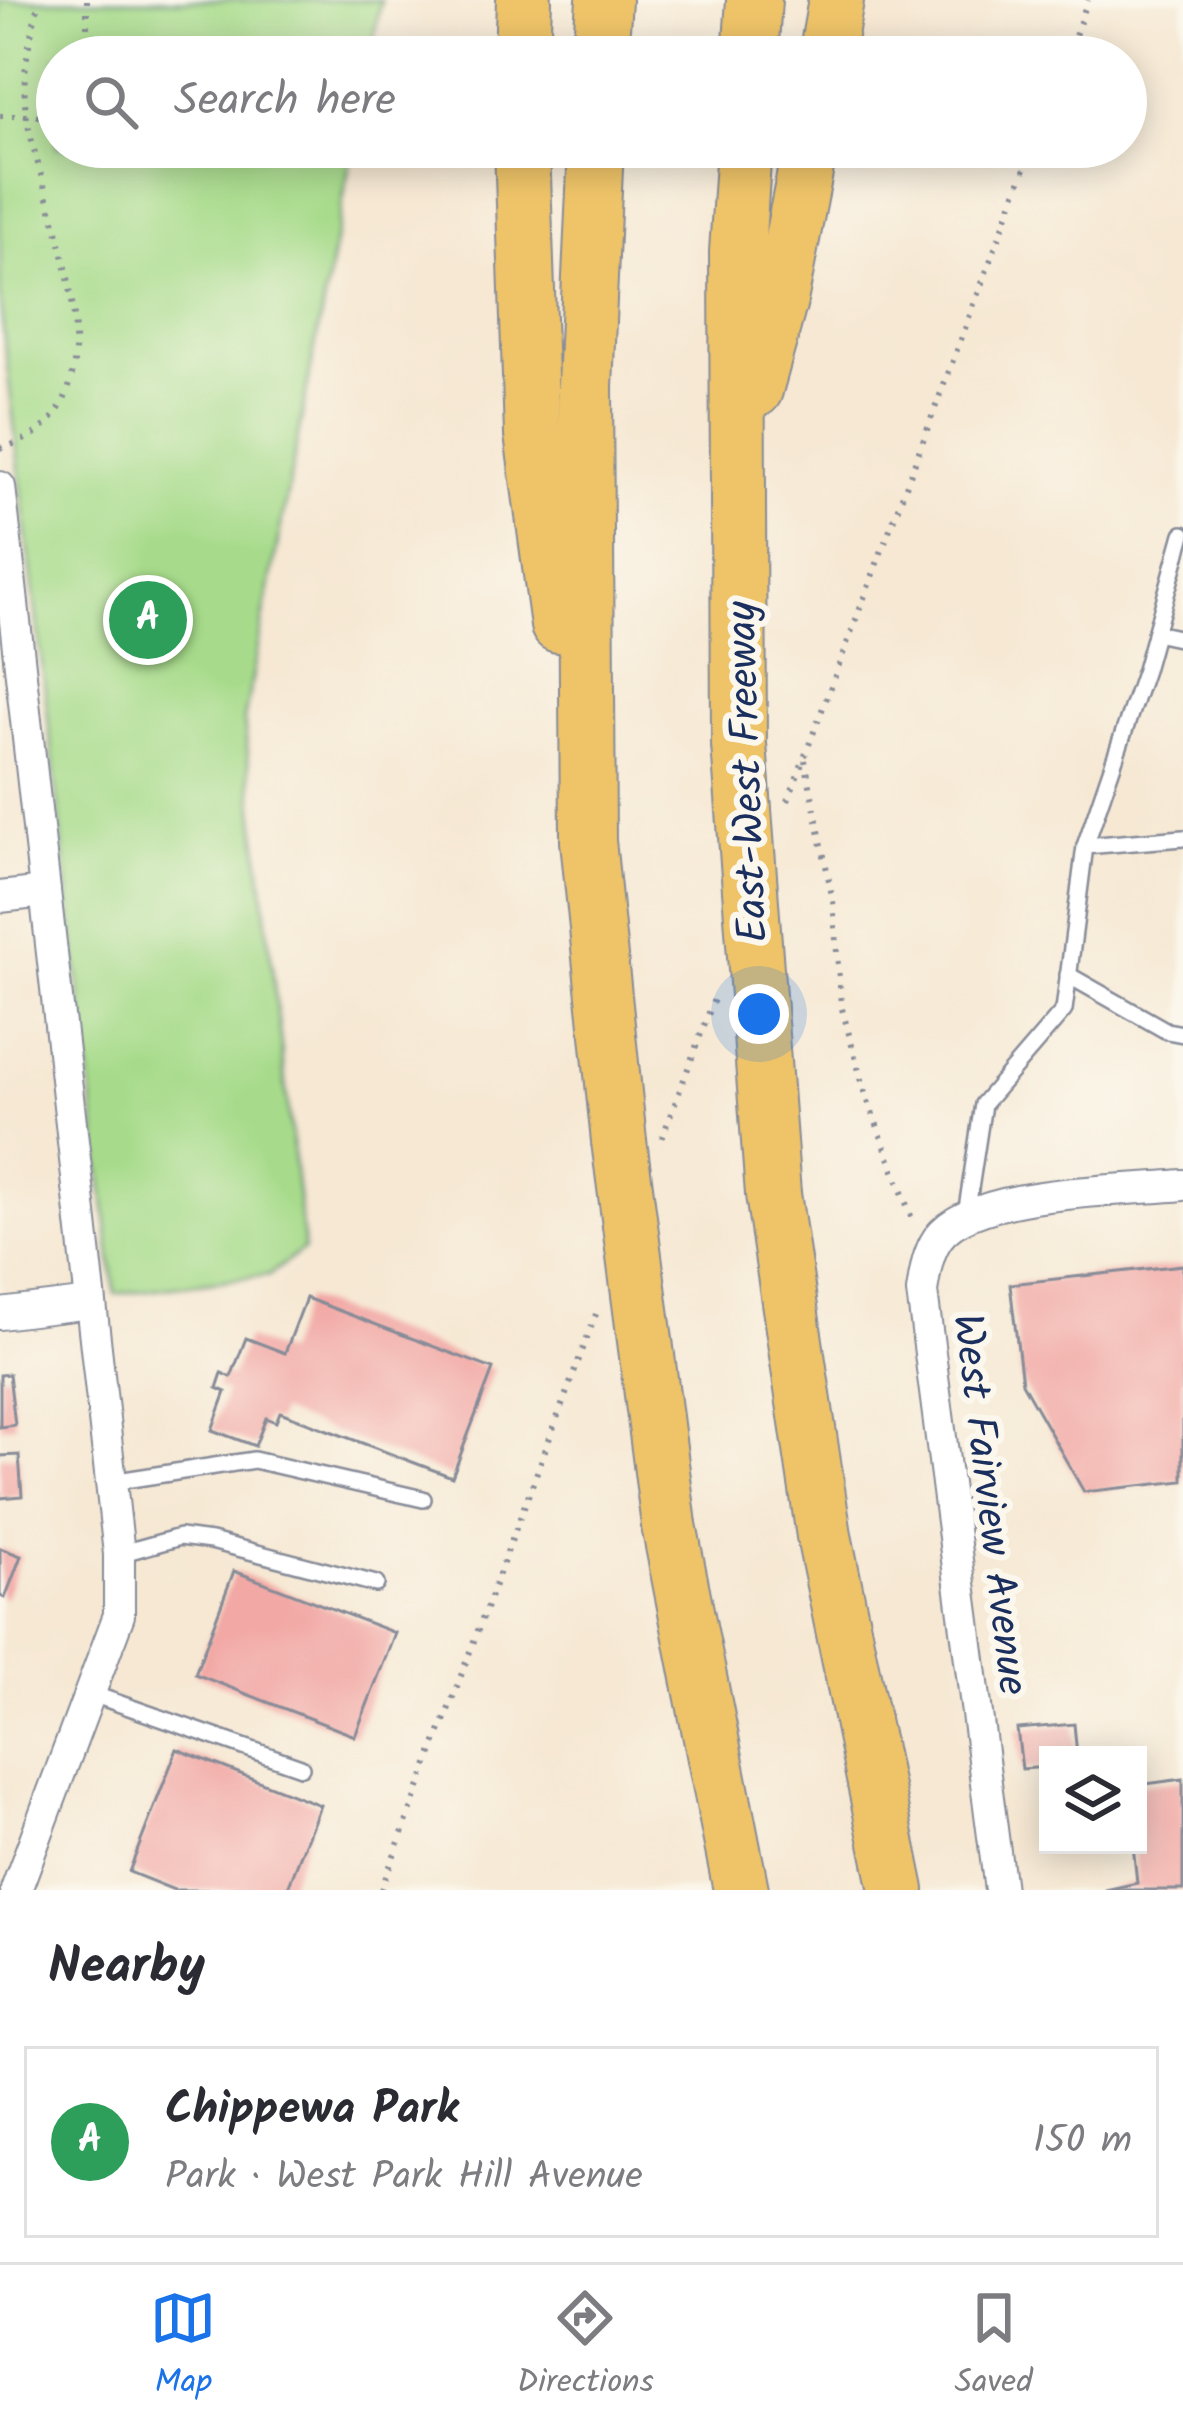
<!DOCTYPE html>
<html lang="en">
<head>
<meta charset="utf-8">
<style>
  :root { --surface:#fff; --page:#f7f7f7; --text:#2b2b33; --muted:#7c7c81; --line:#e1e1e2; --accent:#1a73e8 }
  body { margin:0; font-family:Kalam,sans-serif; background:var(--page); color:var(--text) }
  .controls { position:absolute; right:36px; bottom:36px; display:grid; overflow:hidden; border-radius:0px; box-shadow:0 6px 30px #0003 }
  .controls button { width:108px; height:108px; display:grid; place-items:center; padding:0; border:0; border-bottom:3px solid var(--line); background:var(--surface); color:var(--text); font:60px sans-serif }
  .you { position:absolute; left:759px; top:1014px; width:42px; height:42px; margin:-30px; border:9px solid #fff; border-radius:50%; background:#1a73e8; box-shadow:0 0 0 18px #1a73e833 }
  .badge { display:grid; place-items:center; width:78px; height:78px; border-radius:50%; background:var(--accent); color:#fff; font-size:39px; font-weight:700 }
  .pin { position:absolute; translate:-50% -50%; border:6px solid #fff; box-shadow:0 3px 12px #0006 }
  .list { margin:0; padding:0; list-style:none }
  h2 { display:flex; justify-content:space-between; align-items:center; height:156px; margin:0; padding:0 48px; font-size:51px }
  h2 small { font-size:39px; font-weight:400; color:var(--muted) }
  .list li { display:grid; grid-template-columns:78px 1fr auto; gap:36px; align-items:center; box-sizing:border-box; height:192px; margin:0 24px 24px; padding:0 24px; border:3px solid var(--line); border-radius:0px }
  .list b { display:block; font-size:45px; white-space:nowrap }
  .list p { margin:0; font-size:39px; white-space:nowrap; color:var(--muted) }
  .list em { font-size:39px; font-style:normal; color:var(--muted) }
  .icon { flex:none; width:66px; height:66px; fill:none; stroke:currentColor; stroke-width:2; stroke-linecap:round; stroke-linejoin:round }
  .map { position:relative; flex:none; width:1183px; height:1890px; overflow:hidden }
  .search { position:absolute; background:var(--surface); box-shadow:0 6px 30px #0003; left:36px; right:36px; top:36px; height:132px; display:flex; align-items:center; gap:30px; box-sizing:border-box; padding:0 42px; border-radius:66px; color:var(--muted); font-size:45px }
  .sheet { height:372px; background:var(--surface) }
  nav { display:flex; justify-content:space-around; align-items:center; box-sizing:border-box; height:168px; border-top:3px solid var(--line); background:var(--surface); font-size:33px; color:var(--muted) }
  nav a { display:grid; justify-items:center; gap:6px }
  nav .on { color:var(--accent) }
  .map>svg:first-child { display:block }
  .green { fill:#a7db8b; stroke:#618574; stroke-width:3 }
  .building { fill:#f2a8a5 }
  .lines { fill:none; stroke-linecap:round; stroke-linejoin:round }
  .service-casing { stroke:#888c98; stroke-width:20 }
  .minor-casing { stroke:#888c98; stroke-width:34 }
  .motorway-casing { stroke:#888c98; stroke-width:58 }
  .path { stroke:#888c98; stroke-width:6; stroke-dasharray:3 9; stroke-linecap:butt }
  .service { stroke:#fff; stroke-width:15 }
  .minor { stroke:#fff; stroke-width:30 }
  .motorway { stroke:#efc469; stroke-width:54 }
  .motorway-bridge-casing { stroke:#888c98; stroke-width:58; stroke-linecap:butt }
  .motorway-bridge { stroke:#efc469; stroke-width:54 }
  .labels { text-anchor:middle; stroke-width:12; stroke-linejoin:round; paint-order:stroke }
  .street-label { font-size:42px; fill:#1b2f5e; stroke:#fbf7ec }
</style>
</head>
<body>
<div class="map">
<svg width="1183" height="1890" viewBox="0 0 1183 1890">
  <rect width="100%" height="100%" fill="#fbf7ec"/>
  <filter id="ink" filterUnits="userSpaceOnUse"><feTurbulence type="fractalNoise" baseFrequency=".00833" numOctaves="2"/><feDisplacementMap in="SourceGraphic" scale="24" xChannelSelector="R" yChannelSelector="G"/><feConvolveMatrix kernelMatrix="1 2 1 2 8 2 1 2 1" color-interpolation-filters="sRGB"/></filter>
  <filter id="wash" filterUnits="userSpaceOnUse"><feTurbulence type="fractalNoise" baseFrequency=".004" numOctaves="4" result="noise"/><feDisplacementMap in="SourceGraphic" scale="48" xChannelSelector="R" yChannelSelector="G"/><feGaussianBlur stdDeviation="2.7" result="paint"/><feColorMatrix in="noise" values="0 0 0 0 0 0 0 0 0 0 0 0 0 0 0 0 0 1.4 0 .05"/><feComposite in="paint" operator="in"/></filter>
  <g filter="url(#wash)">
    <rect width="100%" height="100%" fill="#f6e8d3"/>
    <polygon class="green" points="0,0 381,0 370,57 57,57 57,147 353,147 244,720 304,1249 269,1275 115,1294 0,304"/>
    <g id="blocks">
      <g class="building">
        <polygon points="1183,1265 1183,1481 1084,1492 1022,1383 1010,1284"/>
        <polygon points="306,1298 493,1369 452,1477 280,1412 276,1422 266,1418 255,1446 212,1430 226,1392 217,1388 222,1373 231,1377 246,1338 285,1353"/>
        <polygon points="9,1374 15,1425 0,1427 0,1375"/>
        <polygon points="19,1455 22,1496 0,1498 0,1456"/>
        <polygon points="0,1548 21,1556 5,1598 0,1596"/>
        <polygon points="234,1571 395,1633 355,1736 195,1674"/>
        <polygon points="1074,1724 1077,1755 1048,1755 1048,1767 1022,1769 1017,1729"/>
        <polygon points="177,1749 320,1805 287,1890 174,1890 129,1872"/>
        <polygon points="1183,1779 1183,1890 1105,1890 1137,1883 1133,1845 1138,1845 1138,1785"/>
      </g>
    </g>
  </g>
  <g filter="url(#ink)">
    <use href="#blocks" fill-opacity="0" stroke="#888c98" stroke-width="3"/>
    <g class="lines">
      <g class="service-casing">
        <g id="service">
          <polyline points="1155,633 1183,639"/>
          <polyline points="1085,846 1183,838"/>
          <polyline points="1068,975 1167,1031 1183,1034"/>
          <polyline points="966,1215 983,1104 1064,1010 1085,846 1145,670 1183,534"/>
          <polyline points="111,1482 254,1460 423,1499"/>
          <polyline points="119,1554 180,1537 211,1541 376,1584"/>
          <polyline points="89,1693 301,1767"/>
        </g>
      </g>
      <g class="minor-casing">
        <g id="minor">
          <polyline points="0,487 119,1554 119,1615 16,1890"/>
          <polyline points="0,897 45,892"/>
          <polyline points="0,1314 90,1303"/>
          <path d="M1000,1890L922,1292C925,1273 927,1254 938,1238C972,1189 1126,1191 1183,1185"/>
        </g>
      </g>
      <g class="motorway-casing">
        <g id="motorway">
          <polyline points="522,57 524,0"/>
          <polyline points="600,57 604,0"/>
          <polyline points="750,57 754,0"/>
          <polyline points="826,57 836,0"/>
          <polyline points="522,147 532,434 558,625"/>
          <polyline points="596,147 585,386 588,841 619,1141"/>
          <polyline points="755,390 780,300 810,147"/>
          <polyline points="739,744 737,252 744,147"/>
          <polyline points="773,1194 824,1536 897,1890"/>
          <polyline points="669,1525 741,1890"/>
        </g>
      </g>
      <g class="path">
        <polyline points="87,0 87,57"/>
        <polyline points="1067,57 1088,0"/>
        <polyline points="0,116 57,116"/>
        <polyline points="155,147 176,170"/>
        <path d="M0,448C142,415 42,206 27,119C20,78 29,39 40,0"/>
        <polyline points="805,760 833,901 841,1005 865,1093 914,1224"/>
        <polyline points="788,801 1033,147"/>
        <polyline points="662,1138 714,999"/>
        <polyline points="381,1890 596,1314"/>
      </g>
      <use href="#service" class="service"/>
      <use href="#minor" class="minor"/>
      <use href="#motorway" class="motorway"/>
      <g class="motorway-bridge-casing">
        <g id="motorway-bridge">
          <polyline points="739,744 773,1194"/>
          <polyline points="619,1141 669,1525"/>
        </g>
      </g>
      <use href="#motorway-bridge" class="motorway-bridge"/>
    </g>
  </g>
  <g class="labels">
    <g class="street-label">
      <text transform="translate(745 772) rotate(-92)" y="15">East-West Freeway</text>
      <text transform="translate(992 1504) rotate(83)" y="15">West Fairview Avenue</text>
    </g>
  </g>
</svg>
<div class="controls">
<button><svg class="icon" aria-label="layers" viewBox="0 0 24 24"><path d="M12 4l9 5-9 5-9-5zM3 14l9 5 9-5"/></svg></button>
</div>
<div class="you"></div>
<div class="pin badge" style="left:148px;top:620px;background:#2e9e5b">A</div>
<div class="search"><svg class="icon" aria-label="search" viewBox="0 0 24 24"><circle cx="10" cy="10" r="6"/><path d="M15 15l6 6"/></svg>Search here</div>
</div>
<section class="sheet">
<h2>Nearby<small></small></h2>
<ul class="list">
<li><span class="badge" style="background:#2e9e5b">A</span><div><b>Chippewa Park</b><p>Park · West Park Hill Avenue</p></div><em>150 m</em></li>
</ul>
</section>
<nav>
<a class="on"><svg class="icon" aria-label="map" viewBox="0 0 24 24"><path d="M3 6l6-2 6 2 6-2v14l-6 2-6-2-6 2zM9 4v14M15 6v14"/></svg>Map</a>
<a><svg class="icon" aria-label="directions" viewBox="0 0 24 24"><path d="M12 3l9 9-9 9-9-9zM9 14v-3h6M13 9l2 2-2 2"/></svg>Directions</a>
<a><svg class="icon" aria-label="saved" viewBox="0 0 24 24"><path d="M7 4h10v16l-5-4-5 4z"/></svg>Saved</a>
</nav>
</body>
</html>
